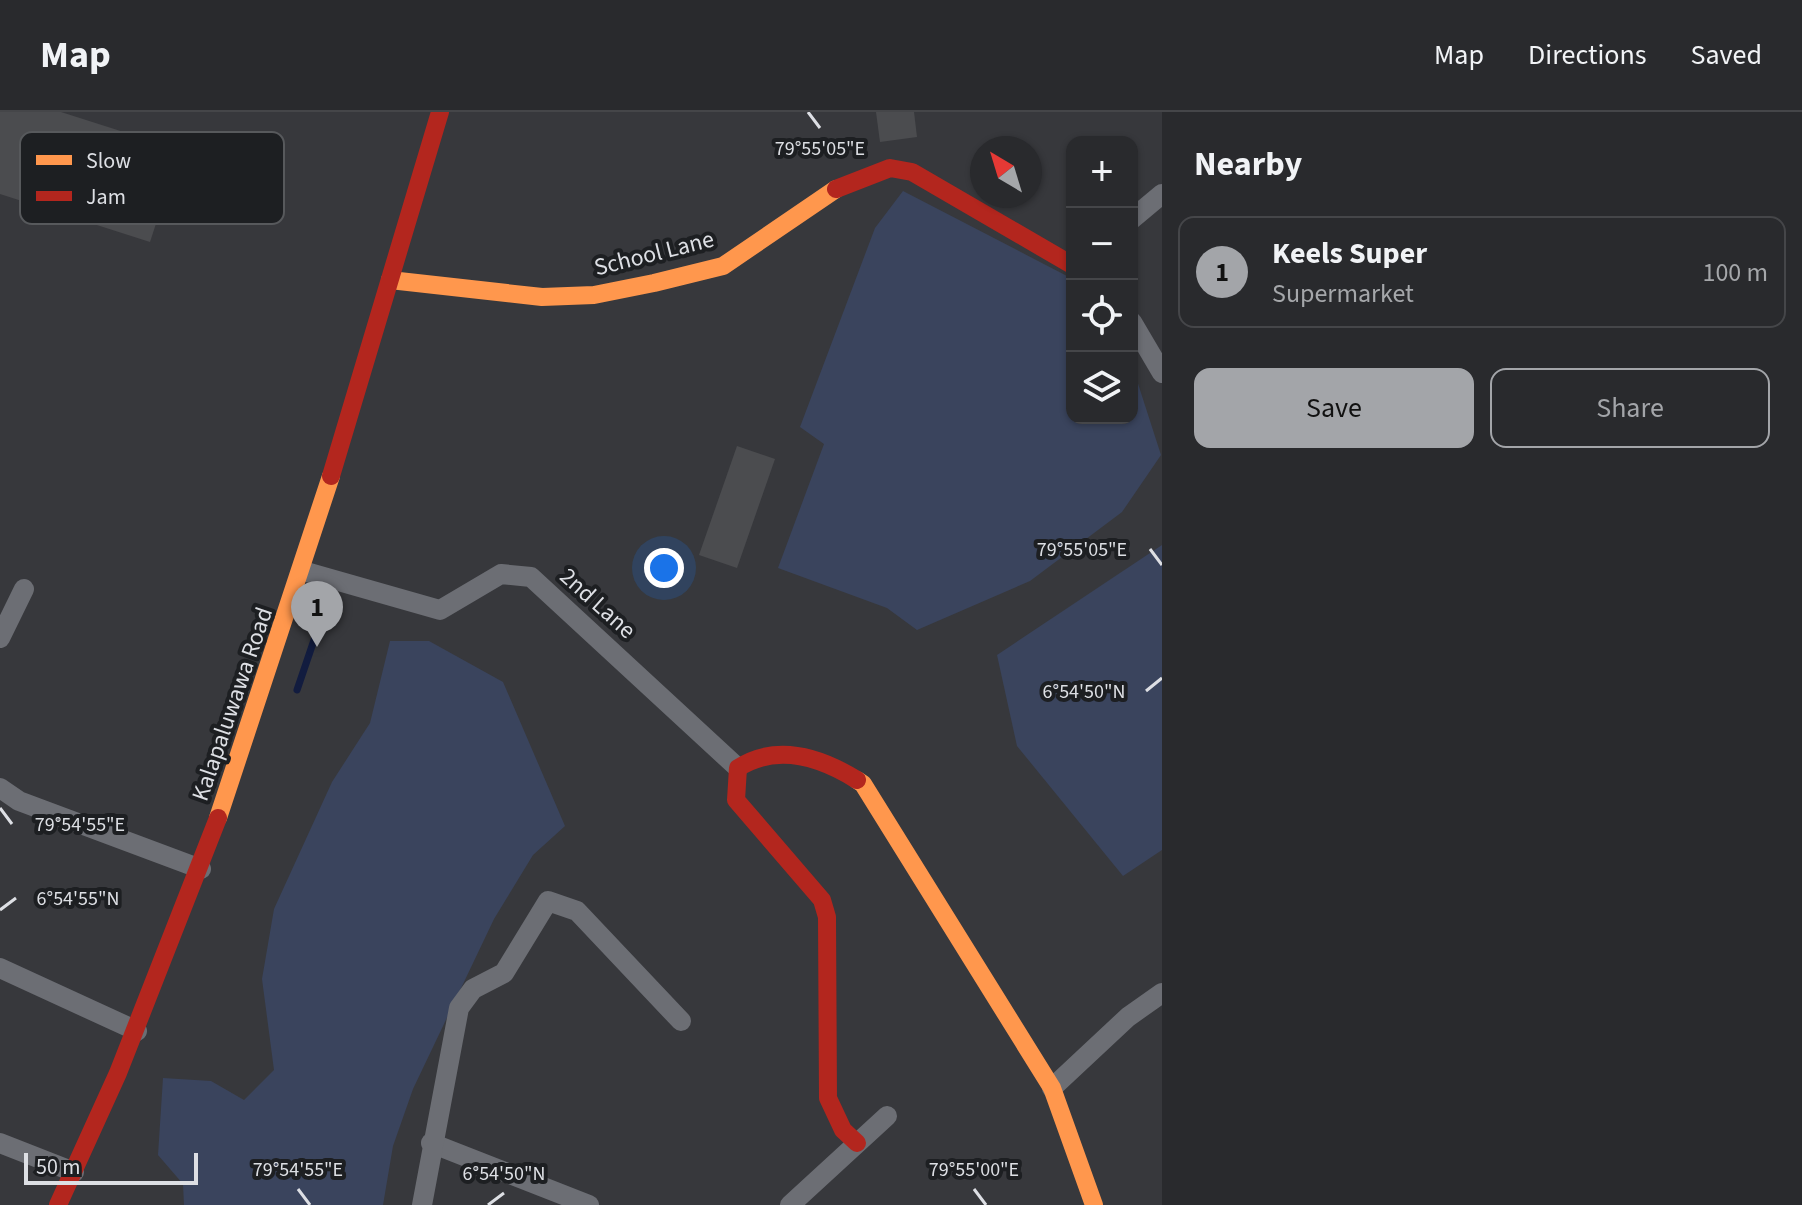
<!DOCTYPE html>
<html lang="en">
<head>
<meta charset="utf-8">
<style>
  :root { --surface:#292a2d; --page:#313235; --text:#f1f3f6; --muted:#a5a7aa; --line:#454649; --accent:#a3a5a9 }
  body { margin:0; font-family:"Source Sans 3",sans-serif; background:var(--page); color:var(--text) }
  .controls { position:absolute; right:24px; top:24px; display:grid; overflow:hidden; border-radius:16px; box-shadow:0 2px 6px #0004 }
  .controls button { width:72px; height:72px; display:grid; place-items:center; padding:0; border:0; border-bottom:2px solid var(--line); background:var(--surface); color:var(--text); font:40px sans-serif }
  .compass { position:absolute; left:970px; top:24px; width:72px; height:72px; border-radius:50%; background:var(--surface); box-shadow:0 2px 6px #0004; rotate:322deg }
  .scale { position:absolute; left:24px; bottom:20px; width:174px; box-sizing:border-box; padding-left:8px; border:4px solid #dddfe4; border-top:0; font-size:22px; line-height:28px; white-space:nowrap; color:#dddfe4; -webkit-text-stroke:6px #1d1f22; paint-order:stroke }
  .you { position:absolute; left:664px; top:456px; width:28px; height:28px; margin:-20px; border:6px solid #fff; border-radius:50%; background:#1a73e8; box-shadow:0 0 0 12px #1a73e833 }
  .badge { display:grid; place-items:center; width:52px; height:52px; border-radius:50%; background:var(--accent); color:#111; font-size:26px; font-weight:700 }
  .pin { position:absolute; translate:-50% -66px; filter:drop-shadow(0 2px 4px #0008) }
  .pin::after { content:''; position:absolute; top:42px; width:28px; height:24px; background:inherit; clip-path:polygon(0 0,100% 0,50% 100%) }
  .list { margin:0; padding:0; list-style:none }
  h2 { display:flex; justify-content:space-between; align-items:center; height:104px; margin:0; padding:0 32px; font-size:34px }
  h2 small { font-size:26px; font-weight:400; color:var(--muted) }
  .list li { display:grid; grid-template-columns:52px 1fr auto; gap:24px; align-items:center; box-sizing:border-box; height:112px; margin:0 16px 16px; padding:0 16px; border:2px solid var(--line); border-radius:16px }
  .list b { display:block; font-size:30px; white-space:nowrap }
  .list p { margin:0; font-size:26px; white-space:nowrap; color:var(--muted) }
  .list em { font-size:26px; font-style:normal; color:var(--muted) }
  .actions { display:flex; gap:16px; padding:24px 32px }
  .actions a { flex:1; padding:18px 0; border:2px solid var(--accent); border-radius:16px; text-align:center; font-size:28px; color:var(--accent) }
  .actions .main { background:var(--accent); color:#111 }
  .icon { flex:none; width:44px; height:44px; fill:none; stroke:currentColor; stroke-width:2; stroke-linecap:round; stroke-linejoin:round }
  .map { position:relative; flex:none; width:1162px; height:1093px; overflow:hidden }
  header { display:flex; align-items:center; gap:48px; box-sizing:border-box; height:112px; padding:0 40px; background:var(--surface); border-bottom:2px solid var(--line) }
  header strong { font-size:38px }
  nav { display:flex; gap:44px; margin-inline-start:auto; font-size:28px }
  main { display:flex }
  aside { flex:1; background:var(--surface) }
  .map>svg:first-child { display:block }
  .green { fill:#3a445d }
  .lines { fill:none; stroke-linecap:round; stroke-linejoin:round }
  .stream { stroke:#121c3f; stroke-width:7 }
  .building { fill:#4b4c4f }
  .street { stroke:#6c6e74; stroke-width:20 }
  .slow { stroke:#ff974d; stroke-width:18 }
  .jam { stroke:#b3261e; stroke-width:18 }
  .ticks { fill:none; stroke:#dddfe4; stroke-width:3 }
  .labels { text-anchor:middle; stroke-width:8; stroke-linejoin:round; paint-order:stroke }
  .street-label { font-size:24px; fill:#dddfe4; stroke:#1d1f22 }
  .key { fill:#1d1f22; stroke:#57595c; stroke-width:2 }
  .key-label { font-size:22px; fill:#dddfe4 }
  .ticks-label { font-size:20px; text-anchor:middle; fill:#dddfe4; stroke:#1d1f22; stroke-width:8; stroke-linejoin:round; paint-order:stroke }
</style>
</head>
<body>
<header>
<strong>Map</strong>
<nav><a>Map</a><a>Directions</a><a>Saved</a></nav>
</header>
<main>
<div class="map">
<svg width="1162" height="1093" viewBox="0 0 1162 1093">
  <rect width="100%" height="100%" fill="#37383c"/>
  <g class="green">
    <polygon points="903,79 1067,164 1072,171 1072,306 1132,306 1132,253 1161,343 1122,400 1030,469 917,518 887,496 778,456 824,332 800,315 875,116"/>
    <polygon points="1162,433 1162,738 1123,764 1017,634 997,543"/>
    <polygon points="390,529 429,529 503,570 565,714 533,743 494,807 413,977 393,1034 383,1093 184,1093 183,1072 158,1043 163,966 211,969 244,988 274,958 262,867 274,797 332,670 370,611"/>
  </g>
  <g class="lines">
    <polyline class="stream" points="297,578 328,487"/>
  </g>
  <g class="building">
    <polygon points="0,0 61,0 180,38 150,130 0,82"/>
    <polygon points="876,0 914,0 917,25 880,30"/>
    <polygon points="737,334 775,347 737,456 699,443"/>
  </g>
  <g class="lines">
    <g class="street">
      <polyline points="1132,107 1162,82"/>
      <polyline points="1132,210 1162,261"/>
      <polyline points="303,459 440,498 501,462 531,465 738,656"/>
      <polyline points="0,526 24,477"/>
      <polyline points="0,676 19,689 201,757"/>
      <polyline points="0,856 137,919"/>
      <polyline points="1052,976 1128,905 1162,881"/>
      <polyline points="0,1031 74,1060"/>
      <polyline points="431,1031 589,1093"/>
      <polyline points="422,1093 459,896 473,877 504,861 548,789 577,799 681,909"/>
      <polyline points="790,1093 887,1004"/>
    </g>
    <g class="slow">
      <polyline points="390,168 542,185 594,183 654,171 723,154 836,77"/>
      <polyline points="857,668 863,672 1052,976 1094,1093"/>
      <polyline points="218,706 331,364"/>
    </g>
    <g class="jam">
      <polyline points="836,77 890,56 912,60 1072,153"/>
      <polyline points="331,364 440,0"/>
      <path d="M857,668C820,645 777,631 738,656L736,688L822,788L827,805L828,986L843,1018L857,1031"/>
      <polyline points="58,1093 118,961 218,706"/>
    </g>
  </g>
  <path class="ticks" d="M808,0L820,16M1150,437L1162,453M1146,579L1162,566M0,696L12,712M0,798L16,786M298,1077L310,1093M974,1077L986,1093M488,1093L504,1081"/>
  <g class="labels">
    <g class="street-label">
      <text transform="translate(654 141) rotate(-14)" y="8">School Lane</text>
      <text transform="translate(598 491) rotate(42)" y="8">2nd Lane</text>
      <text transform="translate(232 592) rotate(-71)" y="8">Kalapaluwawa Road</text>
    </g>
  </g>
  <rect x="20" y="20" width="264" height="92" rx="12" class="key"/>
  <rect x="36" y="43" width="36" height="10" fill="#ff974d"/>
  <rect x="36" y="79" width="36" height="10" fill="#b3261e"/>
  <g class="key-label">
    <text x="86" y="56">Slow</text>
    <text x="86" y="92">Jam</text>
  </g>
  <g class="ticks-label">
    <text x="820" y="43">79°55'05"E</text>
    <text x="1082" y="444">79°55'05"E</text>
    <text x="1084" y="586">6°54'50"N</text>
    <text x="80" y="719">79°54'55"E</text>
    <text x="78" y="793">6°54'55"N</text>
    <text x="298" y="1064">79°54'55"E</text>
    <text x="974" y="1064">79°55'00"E</text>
    <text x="504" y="1068">6°54'50"N</text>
  </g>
</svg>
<div class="controls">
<button>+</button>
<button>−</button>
<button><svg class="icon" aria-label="locate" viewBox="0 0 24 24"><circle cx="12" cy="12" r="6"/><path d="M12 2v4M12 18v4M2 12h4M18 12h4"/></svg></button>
<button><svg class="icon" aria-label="layers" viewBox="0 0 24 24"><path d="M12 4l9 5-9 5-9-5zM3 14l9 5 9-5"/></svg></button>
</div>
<svg class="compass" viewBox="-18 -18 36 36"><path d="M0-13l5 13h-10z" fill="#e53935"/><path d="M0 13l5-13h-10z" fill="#a5a7aa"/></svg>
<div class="scale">50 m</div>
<div class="you"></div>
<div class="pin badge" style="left:317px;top:535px">1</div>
</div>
<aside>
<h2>Nearby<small></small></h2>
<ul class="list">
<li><span class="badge">1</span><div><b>Keels Super</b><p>Supermarket</p></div><em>100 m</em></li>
</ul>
<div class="actions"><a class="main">Save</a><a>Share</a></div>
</aside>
</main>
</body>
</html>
